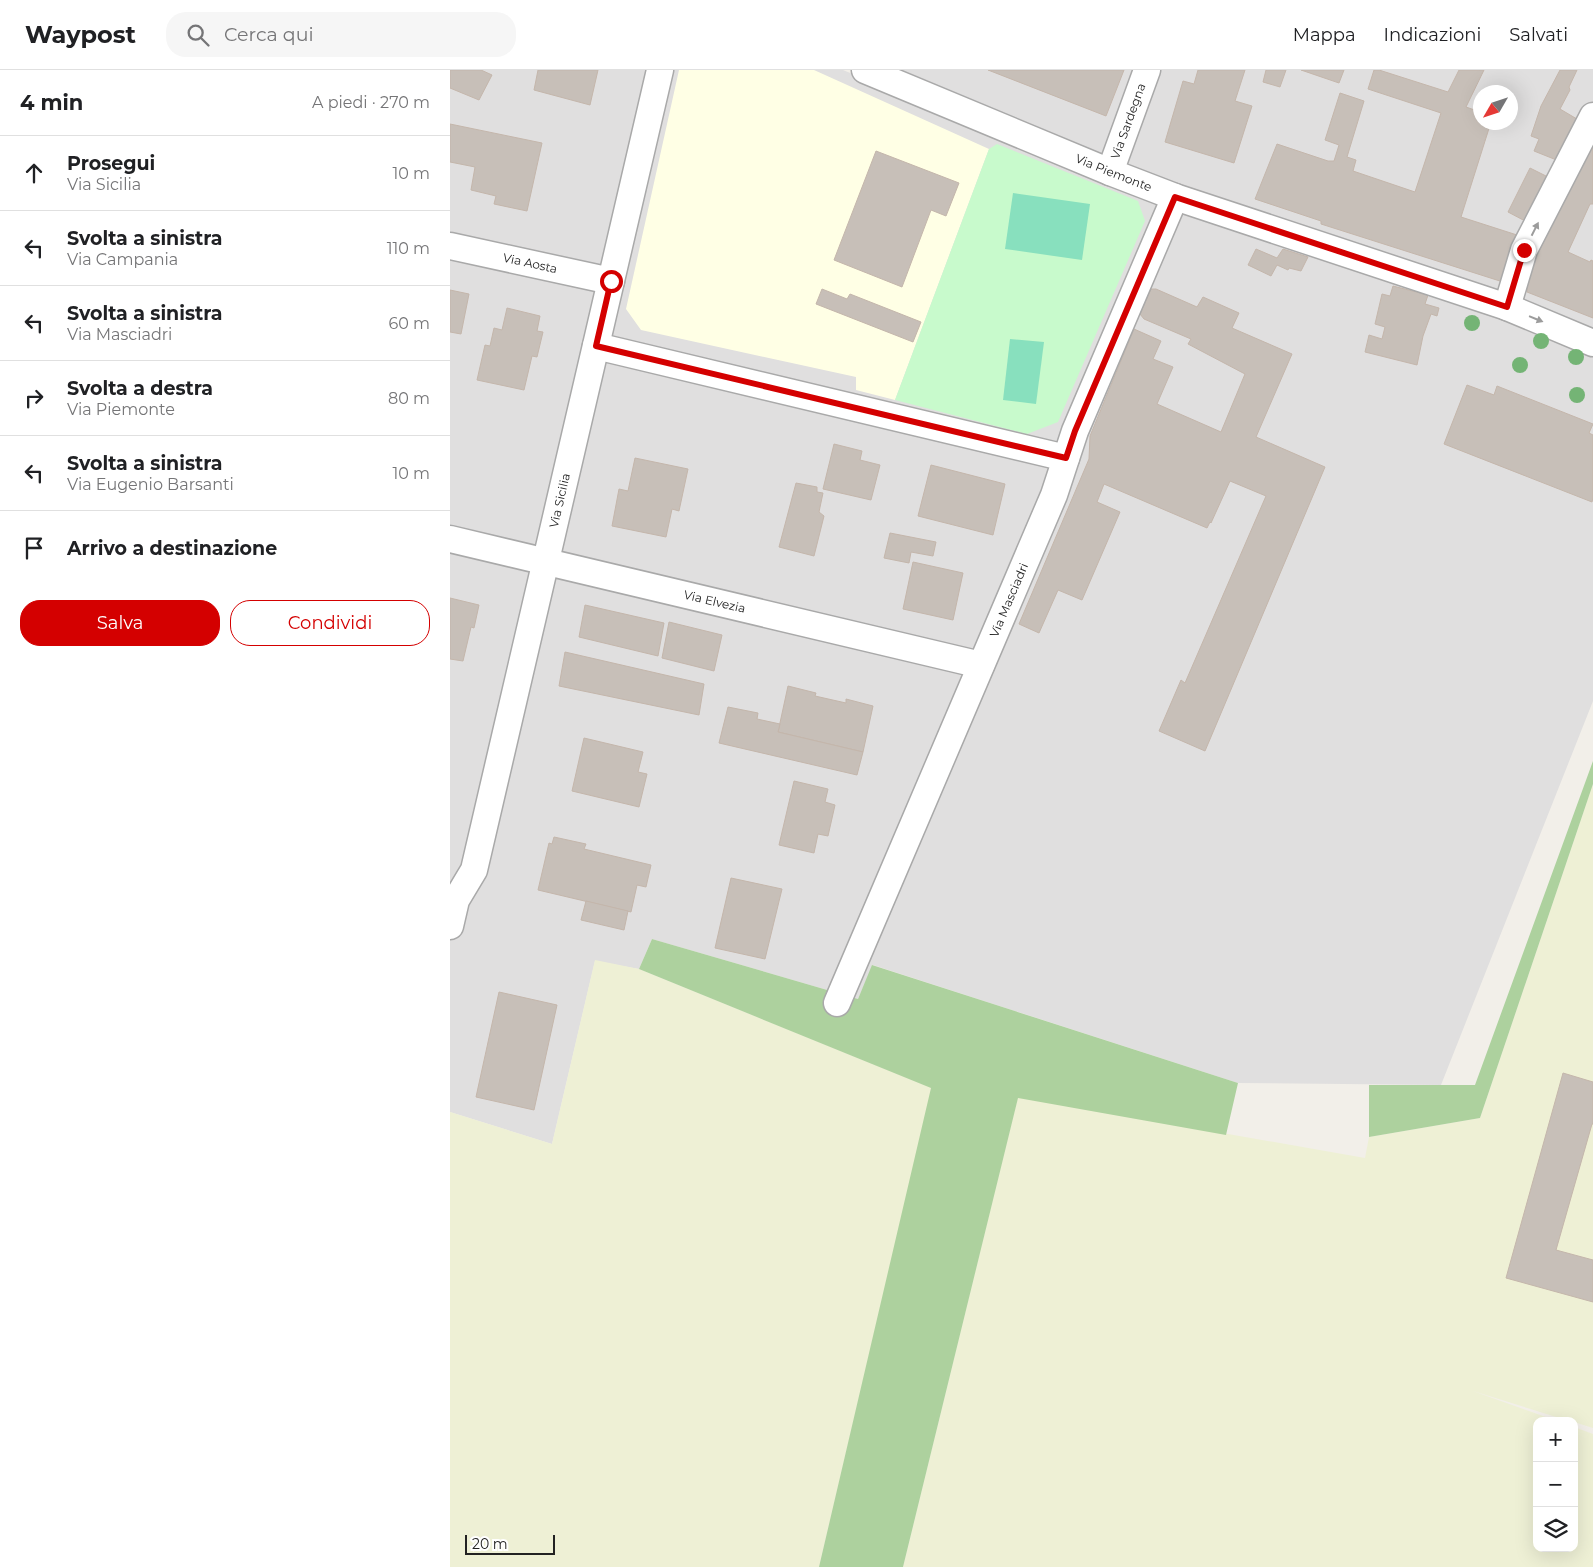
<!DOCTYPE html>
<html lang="it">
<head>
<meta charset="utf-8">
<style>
  :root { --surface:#fff; --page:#f6f6f6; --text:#202124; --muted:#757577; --line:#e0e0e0; --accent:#d40000 }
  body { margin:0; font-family:Montserrat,sans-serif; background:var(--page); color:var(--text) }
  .controls { position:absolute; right:15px; bottom:15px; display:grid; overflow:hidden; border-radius:10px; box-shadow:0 5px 20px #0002 }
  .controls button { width:45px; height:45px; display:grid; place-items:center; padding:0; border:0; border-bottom:1px solid var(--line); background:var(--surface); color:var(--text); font:25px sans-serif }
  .compass { position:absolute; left:1023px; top:15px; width:45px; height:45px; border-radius:50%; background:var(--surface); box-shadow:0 5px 20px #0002; rotate:231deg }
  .scale { position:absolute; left:15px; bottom:12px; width:90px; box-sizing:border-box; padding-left:5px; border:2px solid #222; border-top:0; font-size:14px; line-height:18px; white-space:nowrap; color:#222; -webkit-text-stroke:4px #fff; paint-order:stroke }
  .stop { position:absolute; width:15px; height:15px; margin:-11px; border:4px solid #d40000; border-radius:50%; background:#fff }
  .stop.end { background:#d40000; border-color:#fff; box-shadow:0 1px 5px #0008 }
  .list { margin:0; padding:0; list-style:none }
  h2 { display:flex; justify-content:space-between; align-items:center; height:65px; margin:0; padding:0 20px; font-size:21px }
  h2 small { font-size:16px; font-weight:400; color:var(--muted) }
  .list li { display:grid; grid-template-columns:32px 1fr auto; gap:15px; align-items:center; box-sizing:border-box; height:75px; padding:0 20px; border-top:1px solid var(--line) }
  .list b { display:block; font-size:19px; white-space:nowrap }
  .list p { margin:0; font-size:16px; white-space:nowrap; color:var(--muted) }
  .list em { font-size:16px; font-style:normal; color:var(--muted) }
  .actions { display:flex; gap:10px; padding:15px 20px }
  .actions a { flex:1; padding:11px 0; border:1px solid var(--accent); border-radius:20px; text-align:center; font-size:18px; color:var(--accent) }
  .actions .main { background:var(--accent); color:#fff }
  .icon { flex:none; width:28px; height:28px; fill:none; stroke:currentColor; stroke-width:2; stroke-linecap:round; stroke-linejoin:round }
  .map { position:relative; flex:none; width:1143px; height:1497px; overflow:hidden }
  header { display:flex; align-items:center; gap:30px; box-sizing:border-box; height:70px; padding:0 25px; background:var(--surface); border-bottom:1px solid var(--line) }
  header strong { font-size:24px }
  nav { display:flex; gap:28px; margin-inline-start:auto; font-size:18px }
  .search { width:350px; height:45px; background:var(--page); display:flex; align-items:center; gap:12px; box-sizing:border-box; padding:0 18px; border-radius:20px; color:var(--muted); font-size:19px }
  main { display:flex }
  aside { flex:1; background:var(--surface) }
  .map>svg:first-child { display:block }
  .residential { fill:#e0dfdf; fill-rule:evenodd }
  .education { fill:#ffffe5 }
  .farmland { fill:#eef0d5 }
  .forest { fill:#add19e }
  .park { fill:#c8facc }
  .pitch { fill:#88e0be }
  .building { fill:#c7bfb8; stroke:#c4b6ab }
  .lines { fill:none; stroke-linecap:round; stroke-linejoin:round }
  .minor-casing { stroke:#a9a9a9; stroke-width:29 }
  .minor { stroke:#fff; stroke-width:26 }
  .tree { fill:#74b475 }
  .oneway { fill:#9c9c9c }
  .route { stroke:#d40000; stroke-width:6 }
  .labels { text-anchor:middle; stroke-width:4; stroke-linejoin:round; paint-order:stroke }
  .street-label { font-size:12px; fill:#222; stroke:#fff }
</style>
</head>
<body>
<header>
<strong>Waypost</strong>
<div class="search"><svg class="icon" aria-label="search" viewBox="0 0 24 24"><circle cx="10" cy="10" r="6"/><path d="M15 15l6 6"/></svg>Cerca qui</div>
<nav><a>Mappa</a><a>Indicazioni</a><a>Salvati</a></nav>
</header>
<main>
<aside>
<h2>4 min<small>A piedi · 270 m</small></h2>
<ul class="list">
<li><svg class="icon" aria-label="ahead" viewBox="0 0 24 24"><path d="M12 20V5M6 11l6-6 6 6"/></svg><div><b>Prosegui</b><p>Via Sicilia</p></div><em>10 m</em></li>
<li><svg class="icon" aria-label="left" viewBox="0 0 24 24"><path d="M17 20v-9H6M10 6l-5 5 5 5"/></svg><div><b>Svolta a sinistra</b><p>Via Campania</p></div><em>110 m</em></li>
<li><svg class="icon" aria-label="left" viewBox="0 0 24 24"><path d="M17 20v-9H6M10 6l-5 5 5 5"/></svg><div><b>Svolta a sinistra</b><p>Via Masciadri</p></div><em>60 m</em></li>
<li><svg class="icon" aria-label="right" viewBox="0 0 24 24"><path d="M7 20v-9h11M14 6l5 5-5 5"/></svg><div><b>Svolta a destra</b><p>Via Piemonte</p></div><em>80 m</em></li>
<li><svg class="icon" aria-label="left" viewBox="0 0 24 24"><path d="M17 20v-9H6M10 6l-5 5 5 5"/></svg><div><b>Svolta a sinistra</b><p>Via Eugenio Barsanti</p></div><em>10 m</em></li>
<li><svg class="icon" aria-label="arrive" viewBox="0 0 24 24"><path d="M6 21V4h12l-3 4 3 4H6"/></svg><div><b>Arrivo a destinazione</b></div></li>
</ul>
<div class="actions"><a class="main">Salva</a><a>Condividi</a></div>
</aside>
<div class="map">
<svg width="1143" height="1497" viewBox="0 0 1143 1497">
  <rect width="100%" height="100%" fill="#f2efe9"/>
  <g class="residential">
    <polygon points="0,0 393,0 661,112 1056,248 1143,282 1143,631 991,1015 788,1013 423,895 408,929 202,869 189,899 145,891 102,1074 0,1042"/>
    <path d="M430,0H1143V265L655,93ZM1030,22H1060V52H1030Z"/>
  </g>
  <polygon class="education" points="229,0 364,0 539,79 445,330 406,320 406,307 191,260 176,239"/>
  <g class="farmland">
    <polygon points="1143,714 1143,1358 1124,1352 1124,1351 1119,1351 1023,1321 1107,1351 1087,1351 1087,1478 1124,1478 1124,1357 1143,1364 1143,1497 453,1497 568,1027 915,1088 919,1067 1030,1048"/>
    <polygon points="145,890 189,899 482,1018 369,1497 0,1497 0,1042 102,1074"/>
  </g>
  <g class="forest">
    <polygon points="1143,691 1143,714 1030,1048 919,1067 919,1015 1025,1015"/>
    <polygon points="202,869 408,929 422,895 788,1013 776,1065 568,1028 453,1497 369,1497 481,1018 189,899"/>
  </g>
  <polygon class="park" points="547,74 688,131 695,151 608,352 577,364 445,330 539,79"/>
  <g class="pitch">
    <polygon points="563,123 640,134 632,190 555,179"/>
    <polygon points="560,269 594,272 586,334 553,330"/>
  </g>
  <g class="building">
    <polygon points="0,0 31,0 42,5 29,30 0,18"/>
    <polygon points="88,0 148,0 140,35 84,20"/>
    <polygon points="538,0 674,0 656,46"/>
    <polygon points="748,0 795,0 785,31 802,36 784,93 715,72 733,11 744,14"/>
    <polygon points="816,0 836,0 830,17 813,12"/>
    <polygon points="851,0 894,0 889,13"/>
    <polygon points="924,0 929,0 998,22 1009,0 1034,0 1016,37 1030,42 1030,52 1041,52 1011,147 1067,165 1053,212 871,154 871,151 805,129 827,74 878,91 884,91 889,75 875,70 890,23 914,31 897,87 906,90 903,101 965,122 991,43 918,19"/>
    <polygon points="1110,0 1127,0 1119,17 1120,20 1110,39 1132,52 1109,91 1084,81 1089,69 1081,66 1091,36"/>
    <polygon points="0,54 92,73 77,141 44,134 46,126 21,120 25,97 0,92"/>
    <polygon points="1143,62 1143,134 1140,134 1118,182 1140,192 1141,190 1143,191 1143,248 1077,222 1078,194"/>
    <polygon points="426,81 509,113 496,146 481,140 452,217 384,190"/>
    <polygon points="1080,98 1098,107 1077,152 1058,142"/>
    <polygon points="806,179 827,188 833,179 858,187 851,201 839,198 838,200 827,195 821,206 798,195"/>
    <polygon points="943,216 978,225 975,234 989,238 987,246 981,244 973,266 967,295 915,282 919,265 932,269 935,257 925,254 932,224 940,226"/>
    <polygon points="372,219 397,229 400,224 471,252 463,272 366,234"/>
    <polygon points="701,219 706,219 747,237 753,227 789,243 782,258 842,284 806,367 875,397 755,681 709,661 731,610 735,613 816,426 780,411 761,453 760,452 757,458 654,414 647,432 670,442 632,530 608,520 589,563 569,554 639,389 640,366 684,259 711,271 703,289 723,297 707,334 771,362 795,304 738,274 741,269 694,249 690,244"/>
    <polygon points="0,220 19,224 11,264 0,262"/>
    <polygon points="57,238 90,246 87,261 93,262 87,287 82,286 74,320 27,310 35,275 40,276 44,258 52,260"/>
    <polygon points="1017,315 1044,325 1047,316 1143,354 1139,363 1143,365 1143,428 1142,432 994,374"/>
    <polygon points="384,374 412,381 410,390 430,395 421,430 373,419"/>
    <polygon points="185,388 238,399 229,441 222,439 216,467 162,456 169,419 178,421"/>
    <polygon points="481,395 555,414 543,465 468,446"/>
    <polygon points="346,413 367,417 367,422 373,423 369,442 374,446 364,486 329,477"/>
    <polygon points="440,463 486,472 483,486 461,482 459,493 434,488"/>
    <polygon points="463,492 513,503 503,550 453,539"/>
    <polygon points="0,528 29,535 24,558 21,557 13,591 0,589"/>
    <polygon points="135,535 214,553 208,586 129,567"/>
    <polygon points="219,552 272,565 264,601 212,588"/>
    <polygon points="115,582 254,614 249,645 109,616"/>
    <polygon points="338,616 366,623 365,626 396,633 396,629 423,636 413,682 328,662"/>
    <polygon points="278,637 308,643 307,649 330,654 328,662 413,682 407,705 269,673"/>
    <polygon points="134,668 193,682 188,702 197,704 189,737 122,721"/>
    <polygon points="344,711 378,719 375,732 385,735 378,766 368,764 364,783 329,775"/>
    <polygon points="104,767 136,774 134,779 201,795 196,817 187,815 181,842 88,820 99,773 102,774"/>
    <polygon points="281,808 332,819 315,889 265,878"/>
    <polygon points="136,831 178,841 174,860 131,850"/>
    <polygon points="49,922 107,935 84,1040 26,1027"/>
    <polygon points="1113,1003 1143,1012 1143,1054 1142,1054 1106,1180 1143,1190 1143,1232 1056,1208"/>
  </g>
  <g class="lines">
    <g class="minor-casing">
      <g id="minor">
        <path id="s1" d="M415,0L660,102L725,127L1057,237L1143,273"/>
        <path id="s2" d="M660,102L697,0"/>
        <path id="s3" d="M0,176L161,211"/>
        <polyline points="1057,237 1074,180 1143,46"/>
        <polyline points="146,276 616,388"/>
        <path id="s4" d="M0,469L531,595"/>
        <path id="s5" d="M0,856L6,830L24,800L210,0"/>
        <path id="s6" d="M387,933L604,425L625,361L725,127"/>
      </g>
    </g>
    <use href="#minor" class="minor"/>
  </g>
  <g class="tree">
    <circle cx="1022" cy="253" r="8"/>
    <circle cx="1091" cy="271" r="8"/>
    <circle cx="1126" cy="287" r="8"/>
    <circle cx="1070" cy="295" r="8"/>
    <circle cx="1127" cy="325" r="8"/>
  </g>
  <defs><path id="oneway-solid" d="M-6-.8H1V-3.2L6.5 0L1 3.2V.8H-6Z" transform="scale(1.25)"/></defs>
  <g class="oneway">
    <use href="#oneway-solid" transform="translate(1085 159) rotate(-63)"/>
    <use href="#oneway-solid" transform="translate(1086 249) rotate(22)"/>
  </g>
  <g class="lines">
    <polyline class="route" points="161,211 146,276 616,388 625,361 725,127 1057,237 1074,180"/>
  </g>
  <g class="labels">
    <g class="street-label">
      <text dy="4" stroke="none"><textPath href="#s2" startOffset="54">Via Sardegna</textPath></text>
      <text dy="4" stroke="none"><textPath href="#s1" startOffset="269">Via Piemonte</textPath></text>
      <text dy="4" stroke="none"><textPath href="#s3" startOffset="82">Via Aosta</textPath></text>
      <text dy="4" stroke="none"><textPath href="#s5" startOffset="441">Via Sicilia</textPath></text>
      <text dy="4" stroke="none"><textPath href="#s6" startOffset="438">Via Masciadri</textPath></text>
      <text dy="4" stroke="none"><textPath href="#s4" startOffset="272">Via Elvezia</textPath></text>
    </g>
  </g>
</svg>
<div class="controls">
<button>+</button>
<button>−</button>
<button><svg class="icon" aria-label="layers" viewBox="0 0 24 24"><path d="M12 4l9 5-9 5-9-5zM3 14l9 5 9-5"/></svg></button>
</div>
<svg class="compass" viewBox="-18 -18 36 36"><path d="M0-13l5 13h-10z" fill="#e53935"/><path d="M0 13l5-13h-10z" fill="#757577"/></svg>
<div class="scale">20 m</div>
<div class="stop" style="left:161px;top:211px"></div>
<div class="stop end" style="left:1074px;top:180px"></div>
</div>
</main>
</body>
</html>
